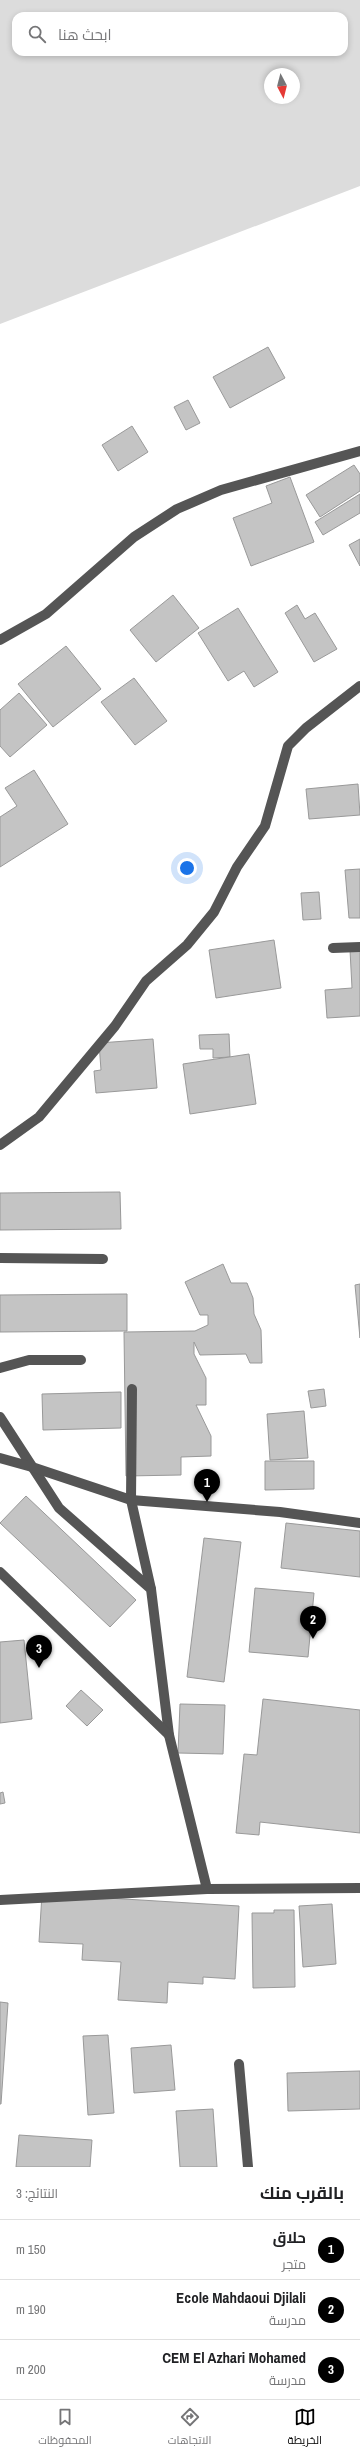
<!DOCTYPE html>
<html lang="ar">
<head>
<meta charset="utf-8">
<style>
  :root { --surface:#fff; --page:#f2f2f2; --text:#202124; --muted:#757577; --line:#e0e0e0; --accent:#000 }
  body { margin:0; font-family:"Archivo Narrow",Cairo,sans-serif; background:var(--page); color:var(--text); direction:rtl }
  .compass { position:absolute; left:264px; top:68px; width:36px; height:36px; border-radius:50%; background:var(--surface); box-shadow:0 2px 6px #0003; rotate:173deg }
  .you { position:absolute; left:187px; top:868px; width:14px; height:14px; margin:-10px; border:3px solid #fff; border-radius:50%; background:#1a73e8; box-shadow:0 0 0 6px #1a73e833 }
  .badge { display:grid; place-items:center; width:26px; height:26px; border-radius:50%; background:var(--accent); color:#fff; font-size:13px; font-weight:700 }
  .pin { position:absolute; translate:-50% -33px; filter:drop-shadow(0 1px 2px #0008) }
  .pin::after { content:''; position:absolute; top:21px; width:14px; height:12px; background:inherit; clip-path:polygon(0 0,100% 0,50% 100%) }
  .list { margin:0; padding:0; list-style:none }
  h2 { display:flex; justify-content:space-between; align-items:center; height:52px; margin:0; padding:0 16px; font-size:17px }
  h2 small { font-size:13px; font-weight:400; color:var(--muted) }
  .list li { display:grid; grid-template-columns:26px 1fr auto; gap:12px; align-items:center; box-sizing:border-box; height:60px; padding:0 16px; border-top:1px solid var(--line) }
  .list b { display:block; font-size:15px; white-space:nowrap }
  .list p { margin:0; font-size:13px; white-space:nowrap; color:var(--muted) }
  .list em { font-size:13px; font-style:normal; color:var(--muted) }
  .icon { flex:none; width:22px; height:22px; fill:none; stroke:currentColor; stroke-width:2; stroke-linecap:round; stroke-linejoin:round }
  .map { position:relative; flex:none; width:360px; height:2167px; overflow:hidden; direction:ltr }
  .search { position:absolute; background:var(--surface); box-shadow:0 2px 6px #0003; left:12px; right:12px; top:12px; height:44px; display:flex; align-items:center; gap:10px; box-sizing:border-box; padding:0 14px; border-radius:12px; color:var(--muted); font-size:15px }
  .sheet { height:232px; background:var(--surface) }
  nav { display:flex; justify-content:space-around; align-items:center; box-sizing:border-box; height:56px; border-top:1px solid var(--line); background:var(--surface); font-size:11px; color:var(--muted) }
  nav a { display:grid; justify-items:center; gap:2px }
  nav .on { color:var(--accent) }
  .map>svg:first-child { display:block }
  .green { fill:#dcdcdc; fill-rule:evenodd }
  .building { fill:#c4c4c4; stroke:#999 }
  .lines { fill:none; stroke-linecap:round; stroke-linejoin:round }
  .minor { stroke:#555; stroke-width:10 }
</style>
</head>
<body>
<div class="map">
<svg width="360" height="2167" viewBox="0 0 360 2167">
  <rect width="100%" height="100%" fill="#fff"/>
  <path class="green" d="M0,0H360V186L0,324ZM16,16H344V52H16ZM270,74H294V98H270Z"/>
  <g class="building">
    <polygon points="268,347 285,378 230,408 213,377"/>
    <polygon points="188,400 200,423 186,430 174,407"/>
    <polygon points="132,426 148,452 118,471 102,445"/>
    <polygon points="354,465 360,474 360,491 320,517 306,495"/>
    <polygon points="290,477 314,542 251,566 233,518 272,503 266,486"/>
    <polygon points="360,494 360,513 323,535 315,522"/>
    <polygon points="360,539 360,566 349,545"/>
    <polygon points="173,595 199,628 156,662 130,630"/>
    <polygon points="297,605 305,619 315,613 337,649 314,662 285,613"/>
    <polygon points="238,608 278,672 254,687 244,671 228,681 198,633"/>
    <polygon points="66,646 101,689 53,727 18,684"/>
    <polygon points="134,678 167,721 135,745 101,702"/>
    <polygon points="19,693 47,725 10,757 0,746 0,710"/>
    <polygon points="34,770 68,824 0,867 0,817 17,806 5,788"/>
    <polygon points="358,784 360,815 309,819 306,789"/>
    <polygon points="360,869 360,918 349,918 345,870"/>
    <polygon points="319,892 321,919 303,920 301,893"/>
    <polygon points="274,940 281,988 216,998 209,950"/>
    <polygon points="360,949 360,1016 327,1018 325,990 352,988 350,950"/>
    <polygon points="229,1034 230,1057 213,1058 213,1049 200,1049 199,1035"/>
    <polygon points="153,1039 157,1088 96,1093 94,1071 101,1070 99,1043"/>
    <polygon points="249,1054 256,1104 190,1114 183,1064"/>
    <polygon points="120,1192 121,1229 0,1230 0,1193"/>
    <polygon points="223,1264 231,1283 247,1283 253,1298 254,1314 261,1330 262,1363 250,1363 246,1354 200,1355 194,1342 194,1354 206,1378 206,1405 196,1405 211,1436 211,1456 181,1457 181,1475 126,1476 124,1332 195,1331 208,1325 208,1315 200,1315 185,1282"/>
    <polygon points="360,1284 360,1338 355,1285"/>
    <polygon points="127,1294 127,1331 0,1332 0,1295"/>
    <polygon points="324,1389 326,1406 311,1408 308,1391"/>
    <polygon points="121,1392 121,1428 43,1430 42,1394"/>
    <polygon points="304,1411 308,1458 270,1460 267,1414"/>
    <polygon points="265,1461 314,1461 314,1489 265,1490"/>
    <polygon points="26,1496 136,1600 110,1627 0,1523"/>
    <polygon points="286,1523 360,1531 360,1577 281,1568"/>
    <polygon points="204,1538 241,1542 224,1682 187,1677"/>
    <polygon points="255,1588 314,1593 308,1657 249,1652"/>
    <polygon points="24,1640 32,1719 0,1723 0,1642"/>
    <polygon points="81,1690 103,1710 87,1726 66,1706"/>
    <polygon points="263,1699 360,1710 360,1833 260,1822 259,1835 236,1833 244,1754 257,1755"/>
    <polygon points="180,1704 225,1705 223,1754 178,1753"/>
    <polygon points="3,1792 5,1803 0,1804 0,1793"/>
    <polygon points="42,1894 239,1906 235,1979 203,1977 203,1984 168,1982 167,2003 118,2000 121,1962 82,1960 83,1944 39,1942"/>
    <polygon points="332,1904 336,1964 303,1967 299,1906"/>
    <polygon points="274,1910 294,1910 295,1987 253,1988 252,1913 274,1913"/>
    <polygon points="0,2002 8,2003 1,2104 0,2104"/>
    <polygon points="108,2035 114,2113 88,2115 83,2036"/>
    <polygon points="171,2045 175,2090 134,2093 131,2048"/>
    <polygon points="360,2071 360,2109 288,2111 287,2073"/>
    <polygon points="213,2109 217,2167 180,2167 176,2111"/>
    <polygon points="19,2135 92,2140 90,2167 16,2167"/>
  </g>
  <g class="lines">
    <g class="minor">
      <polyline points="0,640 46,614 134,537 177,509 221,490 360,451"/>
      <polyline points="333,948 360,947"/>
      <polyline points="0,1145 39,1117 115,1026 146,981 187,945 214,912 237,867 265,826 288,746 306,728 360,686"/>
      <polyline points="0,1258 103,1259"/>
      <polyline points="0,1368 29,1360 81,1360"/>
      <polyline points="132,1389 131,1500 151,1589"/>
      <polyline points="0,1417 59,1508 151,1589 169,1735 207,1889"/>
      <polyline points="0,1458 32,1467 131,1500 280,1512 360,1523"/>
      <polyline points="0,1572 169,1735"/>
      <polyline points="0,1900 207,1889 360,1888"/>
      <polyline points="239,2064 248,2167"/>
    </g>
  </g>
</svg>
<svg class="compass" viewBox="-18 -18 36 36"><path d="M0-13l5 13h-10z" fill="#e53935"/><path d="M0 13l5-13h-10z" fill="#757577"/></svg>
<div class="you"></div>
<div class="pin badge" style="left:207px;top:1502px">1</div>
<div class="pin badge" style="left:313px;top:1639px">2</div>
<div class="pin badge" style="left:39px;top:1668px">3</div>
<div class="search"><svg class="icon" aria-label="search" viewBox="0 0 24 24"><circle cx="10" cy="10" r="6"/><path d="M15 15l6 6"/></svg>ابحث هنا</div>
</div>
<section class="sheet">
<h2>بالقرب منك<small>النتائج: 3</small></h2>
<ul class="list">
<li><span class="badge">1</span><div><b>حلاق</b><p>متجر</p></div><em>150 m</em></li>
<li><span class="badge">2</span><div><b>Ecole Mahdaoui Djilali</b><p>مدرسة</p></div><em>190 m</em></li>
<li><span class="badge">3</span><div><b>CEM El Azhari Mohamed</b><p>مدرسة</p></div><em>200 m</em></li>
</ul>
</section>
<nav>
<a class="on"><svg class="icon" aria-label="map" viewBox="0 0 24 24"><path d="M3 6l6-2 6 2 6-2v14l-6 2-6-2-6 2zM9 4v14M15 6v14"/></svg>الخريطة</a>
<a><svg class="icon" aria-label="directions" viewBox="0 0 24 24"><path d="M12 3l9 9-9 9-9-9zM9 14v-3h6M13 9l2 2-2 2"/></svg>الاتجاهات</a>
<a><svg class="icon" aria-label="saved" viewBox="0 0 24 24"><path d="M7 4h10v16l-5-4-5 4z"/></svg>المحفوظات</a>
</nav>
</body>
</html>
